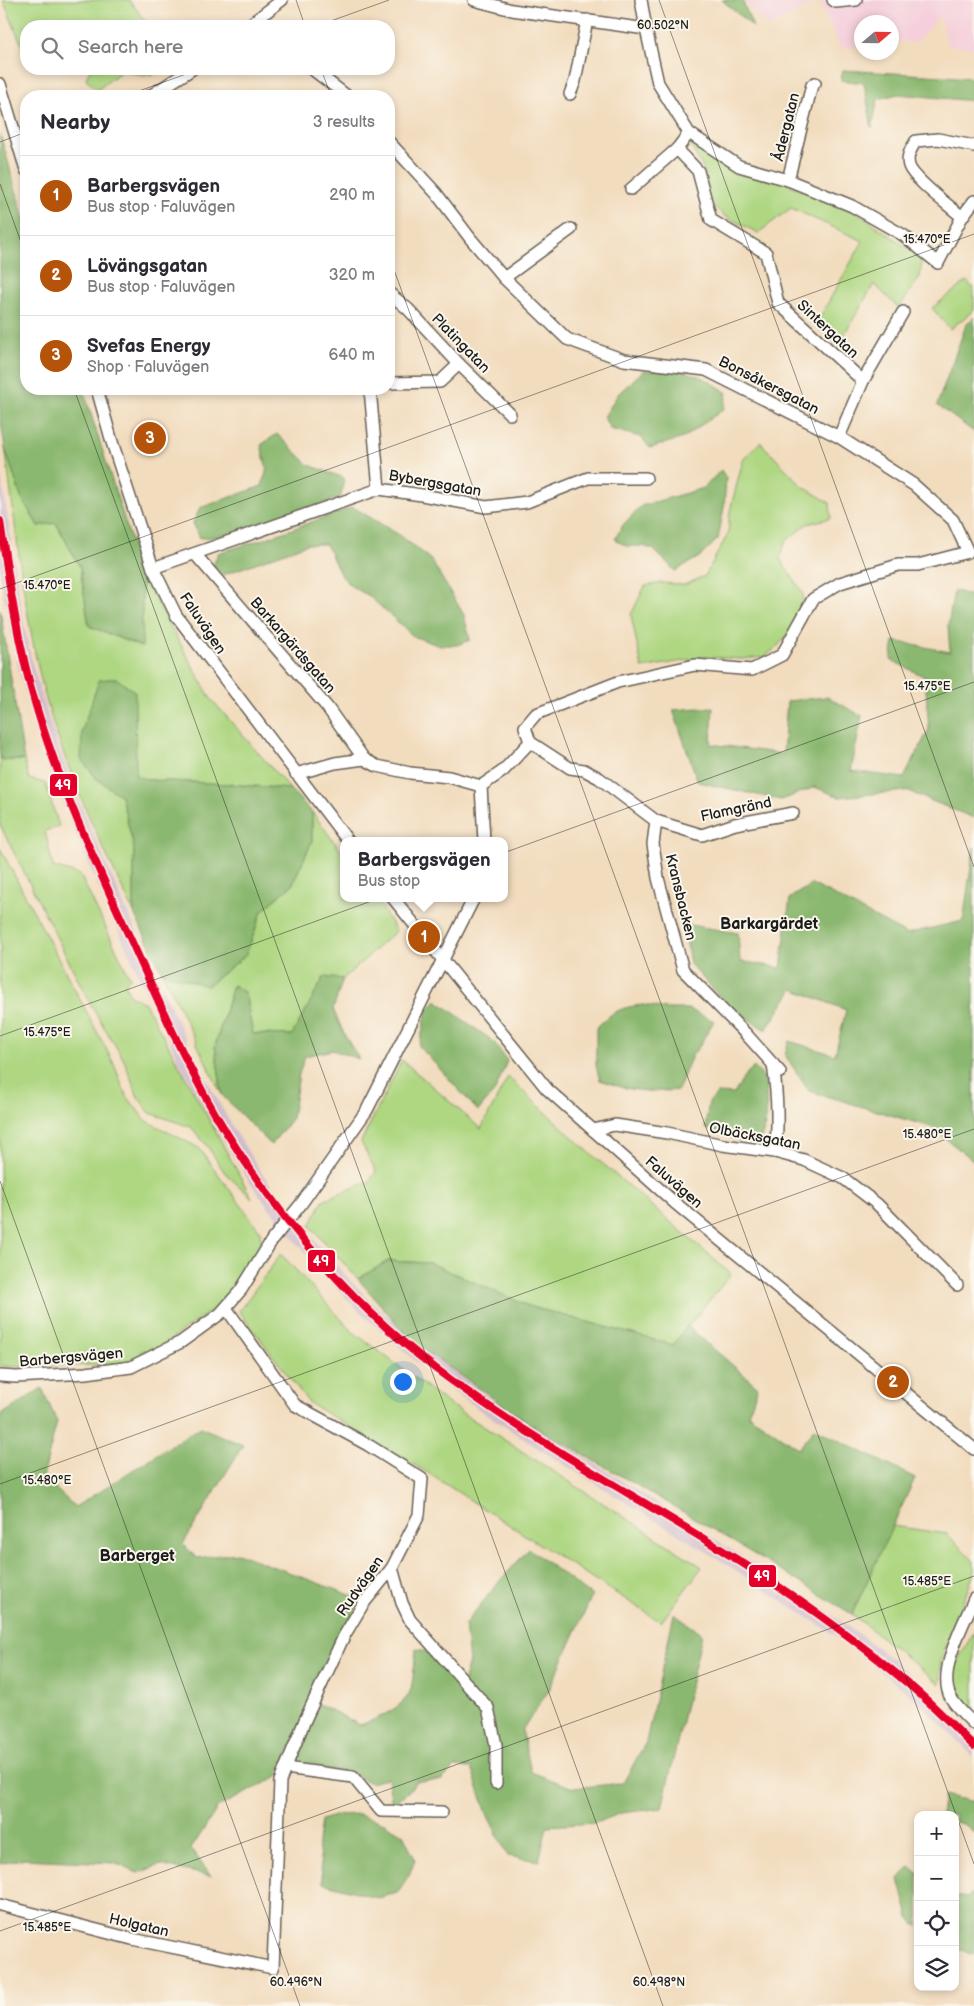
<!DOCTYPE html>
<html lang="en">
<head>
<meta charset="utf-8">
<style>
  :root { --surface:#fff; --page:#f2f2f3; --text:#2b2b33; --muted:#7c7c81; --line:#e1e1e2; --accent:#b45309 }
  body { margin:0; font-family:"Balsamiq Sans",sans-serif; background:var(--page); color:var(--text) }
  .controls { position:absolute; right:15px; bottom:15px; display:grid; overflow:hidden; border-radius:10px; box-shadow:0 2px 8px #0003 }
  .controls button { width:45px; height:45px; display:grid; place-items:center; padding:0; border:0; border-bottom:1px solid var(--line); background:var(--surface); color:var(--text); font:25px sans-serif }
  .compass { position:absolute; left:854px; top:15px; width:45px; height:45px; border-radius:50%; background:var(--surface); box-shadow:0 2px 8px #0003; rotate:70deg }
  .you { position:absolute; left:402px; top:1381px; width:18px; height:18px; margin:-12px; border:4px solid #fff; border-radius:50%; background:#1a73e8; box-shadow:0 0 0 8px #1a73e833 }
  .badge { display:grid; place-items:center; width:32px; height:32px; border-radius:50%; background:var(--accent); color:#fff; font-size:16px; font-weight:700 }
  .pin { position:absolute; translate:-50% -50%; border:2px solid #fff; box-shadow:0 1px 5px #0006 }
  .popup { position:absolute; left:340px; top:837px; width:168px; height:65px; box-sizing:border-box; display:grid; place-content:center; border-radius:10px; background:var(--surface); filter:drop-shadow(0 1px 4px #0005); font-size:16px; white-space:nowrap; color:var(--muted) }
  .popup b { font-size:19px; color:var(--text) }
  .popup::after { content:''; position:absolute; left:50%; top:100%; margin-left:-10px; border:10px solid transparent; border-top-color:var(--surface) }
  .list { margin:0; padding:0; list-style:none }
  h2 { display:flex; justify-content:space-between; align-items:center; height:65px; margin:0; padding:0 20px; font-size:21px }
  h2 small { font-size:16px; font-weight:400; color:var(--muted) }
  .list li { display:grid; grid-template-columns:32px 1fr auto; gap:15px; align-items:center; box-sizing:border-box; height:80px; padding:0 20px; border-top:1px solid var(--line) }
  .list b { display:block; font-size:19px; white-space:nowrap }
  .list p { margin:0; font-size:16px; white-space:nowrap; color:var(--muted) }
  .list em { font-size:16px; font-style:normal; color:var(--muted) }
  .icon { flex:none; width:28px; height:28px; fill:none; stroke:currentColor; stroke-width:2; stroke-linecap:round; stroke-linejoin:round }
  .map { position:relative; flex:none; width:974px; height:2006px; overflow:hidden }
  .search { position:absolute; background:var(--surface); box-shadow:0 2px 8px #0003; left:20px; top:20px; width:375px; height:55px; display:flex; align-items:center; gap:12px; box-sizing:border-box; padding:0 18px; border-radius:20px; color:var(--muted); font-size:19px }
  .panel { position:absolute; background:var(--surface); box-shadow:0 2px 8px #0003; left:20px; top:90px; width:375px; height:305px; border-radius:20px }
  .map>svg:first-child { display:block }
  .built { fill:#f5cfdb }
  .industrial { fill:#d1bdcc }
  .green { fill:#afd782; stroke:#667a4f }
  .forest { fill:#8bb870; stroke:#546a46 }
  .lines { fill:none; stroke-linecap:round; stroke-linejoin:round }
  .minor-casing { stroke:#675f55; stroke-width:14 }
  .minor { stroke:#fff; stroke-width:11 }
  .rail-1-casing { stroke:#fbf7ec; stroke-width:11 }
  .rail-1 { stroke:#e4002b; stroke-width:8 }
  .ticks { fill:none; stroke:#1c1c1c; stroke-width:1; stroke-opacity:0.45 }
  .labels { text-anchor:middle; stroke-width:4; stroke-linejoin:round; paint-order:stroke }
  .street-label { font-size:15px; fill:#1c1c1c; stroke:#fbf7ec }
  .neighbourhood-label { font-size:16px; font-weight:bold; fill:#1c1c1c; stroke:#fbf7ec }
  .ticks-label { font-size:12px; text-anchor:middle; fill:#1c1c1c; stroke:#fbf7ec; stroke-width:4; stroke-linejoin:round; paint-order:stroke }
  .line-badge { stroke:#fbf7ec; stroke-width:2 }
  .badge-label { font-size:14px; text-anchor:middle; font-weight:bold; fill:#fff }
</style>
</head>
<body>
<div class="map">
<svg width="974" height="2006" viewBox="0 0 974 2006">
  <rect width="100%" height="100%" fill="#fbf7ec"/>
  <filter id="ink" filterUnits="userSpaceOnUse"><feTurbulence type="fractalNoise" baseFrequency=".02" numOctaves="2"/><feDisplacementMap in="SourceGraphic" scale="10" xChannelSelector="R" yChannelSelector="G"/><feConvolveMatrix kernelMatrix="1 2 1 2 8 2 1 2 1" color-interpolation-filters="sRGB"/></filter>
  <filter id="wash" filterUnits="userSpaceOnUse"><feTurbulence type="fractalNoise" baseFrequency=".0096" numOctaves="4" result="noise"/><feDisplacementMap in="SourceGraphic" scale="20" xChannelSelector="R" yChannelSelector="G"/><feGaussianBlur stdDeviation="1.12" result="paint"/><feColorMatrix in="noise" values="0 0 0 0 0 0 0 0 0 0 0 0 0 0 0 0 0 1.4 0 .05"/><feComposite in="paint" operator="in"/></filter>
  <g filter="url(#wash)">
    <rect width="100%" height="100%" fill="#f2dcbe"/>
    <g class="built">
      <polygon points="742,0 819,0 770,27"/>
      <polygon points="819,0 974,0 974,48 948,45 940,16 916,43 892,40 892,22 862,22 861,44 841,49"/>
    </g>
    <polygon class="industrial" points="0,468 23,620 32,663 56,742 75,792 121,898 193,1055 232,1126 261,1172 294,1216 332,1261 369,1300 437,1359 486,1395 811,1600 882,1651 924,1686 974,1735 974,1757 914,1698 839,1638 723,1562 539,1449 477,1408 427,1371 359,1311 321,1271 282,1225 249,1181 219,1134 179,1062 106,904 61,798 41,747 18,667 0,573"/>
    <g class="green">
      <polygon points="3,0 129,0 149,26 26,26 26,55"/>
      <polygon points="90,69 172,69 145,76 123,70 97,90 86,79"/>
      <polygon points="693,140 789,185 852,209 922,258 920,277 899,308 874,284 838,345 816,324 863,241 791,208 758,233 723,215 709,201 703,168 690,145"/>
      <polygon points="967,281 974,290 974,310 950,329 932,308"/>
      <polygon points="760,442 802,486 830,503 831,518 807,524 785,542 780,559 803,593 803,609 791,630 776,648 764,657 742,659 706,657 642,668 631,615 645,586 662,583 684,585 705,576 728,534 730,511 743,460"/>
      <path d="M5,448L21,497L38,526L56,523L80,567L89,626L141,647L142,575L211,699L290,789L230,784L150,780L135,776V743L96,778L121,796L134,848V913C101,844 68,776 47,703C24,620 17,533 5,448Z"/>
      <polygon points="0,755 2,760 24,760 29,779 45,783 59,826 45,831 53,867 80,875 130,978 125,985 131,996 145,1003 252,1198 225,1173 208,1147 191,1127 150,1113 138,1097 124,1060 92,1007 0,825"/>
      <polygon points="312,812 344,855 344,898 376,898 396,931 343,979 324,977 293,1035 253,1034 245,993 233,985 215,1046 222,1095 162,972 207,986 246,955 262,911 292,885 312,841"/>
      <polygon points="0,848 113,1062 126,1095 145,1120 199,1148 260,1231 262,1253 216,1307 164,1344 120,1364 31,1367 0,1366"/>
      <polygon points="402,1060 481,1129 508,1077 582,1146 731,1274 673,1345 528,1306 430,1263 388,1261 358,1279 310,1226 323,1200 370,1181 376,1171 361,1142"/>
      <polygon points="281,1254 352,1331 450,1405 702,1567 661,1622 428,1473 309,1403 239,1311"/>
      <polygon points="892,1526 947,1534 974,1561 974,1573 941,1660 940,1684 852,1614"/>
      <polygon points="974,1632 974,1716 953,1689 956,1663"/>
    </g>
    <g class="forest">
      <polygon points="722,0 742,0 753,27"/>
      <polygon points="843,70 974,78 974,101 898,94 878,99 872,128 864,83 841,80"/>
      <polygon points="0,133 26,226 26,389 83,389 142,575 142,647 89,626 80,567 56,523 38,526 21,497 5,448 0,417"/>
      <polygon points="974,317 974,432 937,405 966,325"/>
      <path d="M666,369C693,372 706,377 727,393L724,409L683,438L650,448L641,437L610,429L604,417L618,394L643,371Z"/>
      <path d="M277,434L309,465L344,478L341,497C313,507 285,517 256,525C238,531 219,538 200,538L193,523L200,508L262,486L267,469L261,445Z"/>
      <polygon points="721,470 726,478 724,507 718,539 701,556 675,571 653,549 643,546 626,546 615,539 623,525 641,506 704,488"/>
      <polygon points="353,507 401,536 431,560 464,615 470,640 457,645 437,645 413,636 369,596 351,586 340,574 326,544 307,544 223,575 213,566 218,553 267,538"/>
      <polygon points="954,590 974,597 974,818 907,791 839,797 815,787 781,800 698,782 673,710 713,707 711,744 783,754 787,701 827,697 862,716 851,771 904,778 929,729 925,677 891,660 894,641 950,652 948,626"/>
      <polygon points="0,609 24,760 2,760 0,755"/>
      <polygon points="116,678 135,692 136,776 150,780 230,784 290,789 312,812 312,841 292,885 262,911 246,955 207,986 162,972 134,913 134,848 121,796 96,778 81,759 82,731 99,680"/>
      <polygon points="974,847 974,1161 931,1127 809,1091 785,1055 789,1041 835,1055 846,1010 793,989 766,1030 730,1008 690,964 684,924 738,933 740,961 781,968 790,898 812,884 906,934 963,921"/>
      <polygon points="324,977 343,979 333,1009 345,1036 359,1059 332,1050 305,1056 299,1074 292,1118 271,1145 222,1095 215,1046 233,985 245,993 253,1034 292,1035"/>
      <polygon points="436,1000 494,1042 507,1061 495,1091 478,1111 419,1046 427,1011"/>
      <path d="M643,1005L667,1009H688L714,1021L698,1048L692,1055L678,1090C647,1093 630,1091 600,1080L596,1066V1028C612,1012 620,1007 643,1005Z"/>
      <path d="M754,1067L765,1078C766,1102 770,1123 758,1143L737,1140L705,1128L709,1102L718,1093L734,1094L746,1074Z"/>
      <polygon points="388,1261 430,1263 528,1306 673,1345 687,1326 758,1387 748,1414 799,1449 814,1428 915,1478 852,1614 694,1518 529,1423 413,1342 358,1279"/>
      <polygon points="42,1388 57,1422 43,1477 75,1507 200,1427 243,1445 183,1544 197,1558 237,1553 361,1599 277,1777 218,1807 191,1849 211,1876 160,1865 138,1873 114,1863 22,1859 0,1864 0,1416"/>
      <path d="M529,1549L592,1596L549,1690L522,1730L531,1772L573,1788L623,1783L646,1742L674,1614L702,1634L662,1808L622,1813L595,1823L547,1826L539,1861L508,1856L488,1816L471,1768L455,1767L442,1780L416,1781L409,1791L392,1805L388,1778L371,1783L348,1772L291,1765L319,1704L360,1725C375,1720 406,1707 411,1689C414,1677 414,1662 416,1649L426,1651L461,1690L469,1662L465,1624L498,1583Z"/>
      <polygon points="944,1795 974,1802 974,1833 963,1824 955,1822 955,1815 941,1815"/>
      <polygon points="359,1814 384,1823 403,1834 415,1859 409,1875 397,1893 378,1898 323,1883 318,1842 321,1820 338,1815"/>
      <polygon points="910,1866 918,1873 918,1927 909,1917 899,1879"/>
      <polygon points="974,1892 974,1954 955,1948 955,1896 967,1898"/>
    </g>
  </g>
  <g filter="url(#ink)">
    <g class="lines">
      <g class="minor-casing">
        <g id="minor">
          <polyline points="474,0 512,10 646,29"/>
          <polyline points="641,0 646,29 658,83 689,133 739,166 788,180 852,206 903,235 938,263 962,217 974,201"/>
          <polyline points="833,0 836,2 856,0"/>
          <polyline points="248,26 282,0"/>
          <polyline points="312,69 347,96"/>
          <polyline points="0,84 26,170"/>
          <polyline points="570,94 575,81 587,20"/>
          <polyline points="150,96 192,69"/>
          <polyline points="689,133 677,149 698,171 711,220 766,253 778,303 863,381 839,437"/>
          <polyline points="389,142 436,193 470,238 504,278 567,339 624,360 706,370 839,437 914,485 953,520 968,552 918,565 898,565 840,583 813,599 782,655 752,670 695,665 618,682 536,714 525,727 530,742 503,771 481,786 484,841"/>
          <polyline points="788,180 812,85 815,83"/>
          <polyline points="631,189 677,149"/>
          <path d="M962,217C950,206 914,180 909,166C906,156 911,149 916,141L938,139L974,146"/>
          <polyline points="504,278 571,229"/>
          <polyline points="389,293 408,309 459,364 510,414"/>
          <polyline points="863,381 903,312"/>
          <polyline points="389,383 440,382 459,364"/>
          <polyline points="97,389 112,442 153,568 176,615 348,841"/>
          <polyline points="370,389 379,489"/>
          <polyline points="195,554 327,707 364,759"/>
          <polyline points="153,568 379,489 422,495 486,507 527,502 588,478 646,478"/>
          <polyline points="530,742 570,768 584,770 599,778 656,821 653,844 658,878 683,970 745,1033 780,1072"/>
          <polyline points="296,774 335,763 364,759 377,766 410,773 449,777 481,786"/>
          <polyline points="656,821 702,835 735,824 793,813"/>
          <polyline points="393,898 547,1089 675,1203 974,1449"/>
          <path d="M773,1064C777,1093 779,1123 775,1152"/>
          <polyline points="593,1130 615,1125 667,1133 723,1145 775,1152 804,1160 843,1178 877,1204 957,1285"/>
          <polyline points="0,1376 16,1377 86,1373 131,1367 181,1342 220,1314 241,1290 272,1240 301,1204 367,1110 474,898"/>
          <polyline points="392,1568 402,1603 410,1620 488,1708 496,1745 496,1783"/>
          <path d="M974,1599C964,1624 936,1672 951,1698C957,1708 966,1716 974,1724"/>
          <polyline points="285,1768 353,1777 381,1811 442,1812"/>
          <polyline points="0,1905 132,1939 273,1968 280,1781 305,1720 344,1636 363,1604 392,1568 419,1515 422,1479 368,1445 295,1405 226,1308"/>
        </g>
      </g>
      <use href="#minor" class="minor"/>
      <g class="rail-1-casing">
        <path id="rail-1" d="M0,521C9,583 18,646 36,706C61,790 99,870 135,949C163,1011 190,1074 226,1132C285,1227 361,1315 451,1380C564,1462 690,1524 804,1604C844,1632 884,1662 921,1695C939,1711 956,1729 974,1746"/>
      </g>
      <use href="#rail-1" class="rail-1"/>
    </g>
  </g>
  <path class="ticks" d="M296,0L305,26M659,0L974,867M317,26L389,0M321,69L331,96M125,96L200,69M0,142L26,132M0,184L26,256M389,256L974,1864M74,389L663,2006M0,589L974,234M0,1036L974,682M0,1181L300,2006M0,1484L974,1129M0,1931L974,1576"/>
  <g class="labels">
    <g class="street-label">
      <text transform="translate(786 127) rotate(-76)" y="5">Ådergatan</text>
      <text transform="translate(828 329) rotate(43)" y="5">Sintergatan</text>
      <text transform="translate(461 343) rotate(46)" y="5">Platingatan</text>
      <text transform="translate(769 385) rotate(27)" y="5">Bonsåkersgatan</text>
      <text transform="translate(435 483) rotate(10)" y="5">Bybergsgatan</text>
      <text transform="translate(203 623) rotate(56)" y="5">Faluvägen</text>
      <text transform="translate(293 645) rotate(49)" y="5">Barkargärdsgatan</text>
      <text transform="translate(736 809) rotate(-12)" y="5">Flamgränd</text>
      <text transform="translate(681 897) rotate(76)" y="5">Kransbacken</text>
      <text transform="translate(755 1136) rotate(11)" y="5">Olbäcksgatan</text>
      <text transform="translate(674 1182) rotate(41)" y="5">Faluvägen</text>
      <text transform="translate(71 1357) rotate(-5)" y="5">Barbergsvägen</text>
      <text transform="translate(360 1586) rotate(-55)" y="5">Rudvägen</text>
      <text transform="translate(139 1925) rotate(13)" y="5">Holgatan</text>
    </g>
    <g class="neighbourhood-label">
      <text x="769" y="929">Barkargärdet</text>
      <text x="137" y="1561">Barberget</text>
    </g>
  </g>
  <g class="ticks-label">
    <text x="663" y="29">60.502°N</text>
    <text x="927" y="243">15.470°E</text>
    <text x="47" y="589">15.470°E</text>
    <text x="927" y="690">15.475°E</text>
    <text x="47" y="1036">15.475°E</text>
    <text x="927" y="1138">15.480°E</text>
    <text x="47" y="1484">15.480°E</text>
    <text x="927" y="1585">15.485°E</text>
    <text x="47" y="1931">15.485°E</text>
    <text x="296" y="1986">60.496°N</text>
    <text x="659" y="1986">60.498°N</text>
  </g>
  <g class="line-badge">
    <rect x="49" y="773" width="29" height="24" rx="5" fill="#e4002b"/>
    <rect x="307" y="1249" width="29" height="24" rx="5" fill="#e4002b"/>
    <rect x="748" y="1564" width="29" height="24" rx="5" fill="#e4002b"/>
  </g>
  <g class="badge-label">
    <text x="63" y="790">49</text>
    <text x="321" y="1266">49</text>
    <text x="762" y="1581">49</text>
  </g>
</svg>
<div class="controls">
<button>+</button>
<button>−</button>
<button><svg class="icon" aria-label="locate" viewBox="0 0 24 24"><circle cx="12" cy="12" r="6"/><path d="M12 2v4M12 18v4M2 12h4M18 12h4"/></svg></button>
<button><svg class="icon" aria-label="layers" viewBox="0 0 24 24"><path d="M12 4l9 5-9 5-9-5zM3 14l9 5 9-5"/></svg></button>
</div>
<svg class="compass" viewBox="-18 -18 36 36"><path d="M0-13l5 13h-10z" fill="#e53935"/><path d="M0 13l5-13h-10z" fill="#7c7c81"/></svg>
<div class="you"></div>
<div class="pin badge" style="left:424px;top:937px">1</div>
<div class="popup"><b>Barbergsvägen</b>Bus stop</div>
<div class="pin badge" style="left:893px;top:1382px">2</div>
<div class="pin badge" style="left:150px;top:438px">3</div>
<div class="search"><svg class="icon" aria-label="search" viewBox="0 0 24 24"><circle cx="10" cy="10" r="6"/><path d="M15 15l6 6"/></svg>Search here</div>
<section class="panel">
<h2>Nearby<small>3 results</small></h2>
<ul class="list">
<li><span class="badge">1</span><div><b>Barbergsvägen</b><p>Bus stop · Faluvägen</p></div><em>290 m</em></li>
<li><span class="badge">2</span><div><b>Lövängsgatan</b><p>Bus stop · Faluvägen</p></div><em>320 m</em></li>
<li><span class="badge">3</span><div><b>Svefas Energy</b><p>Shop · Faluvägen</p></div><em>640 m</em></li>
</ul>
</section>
</div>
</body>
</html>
